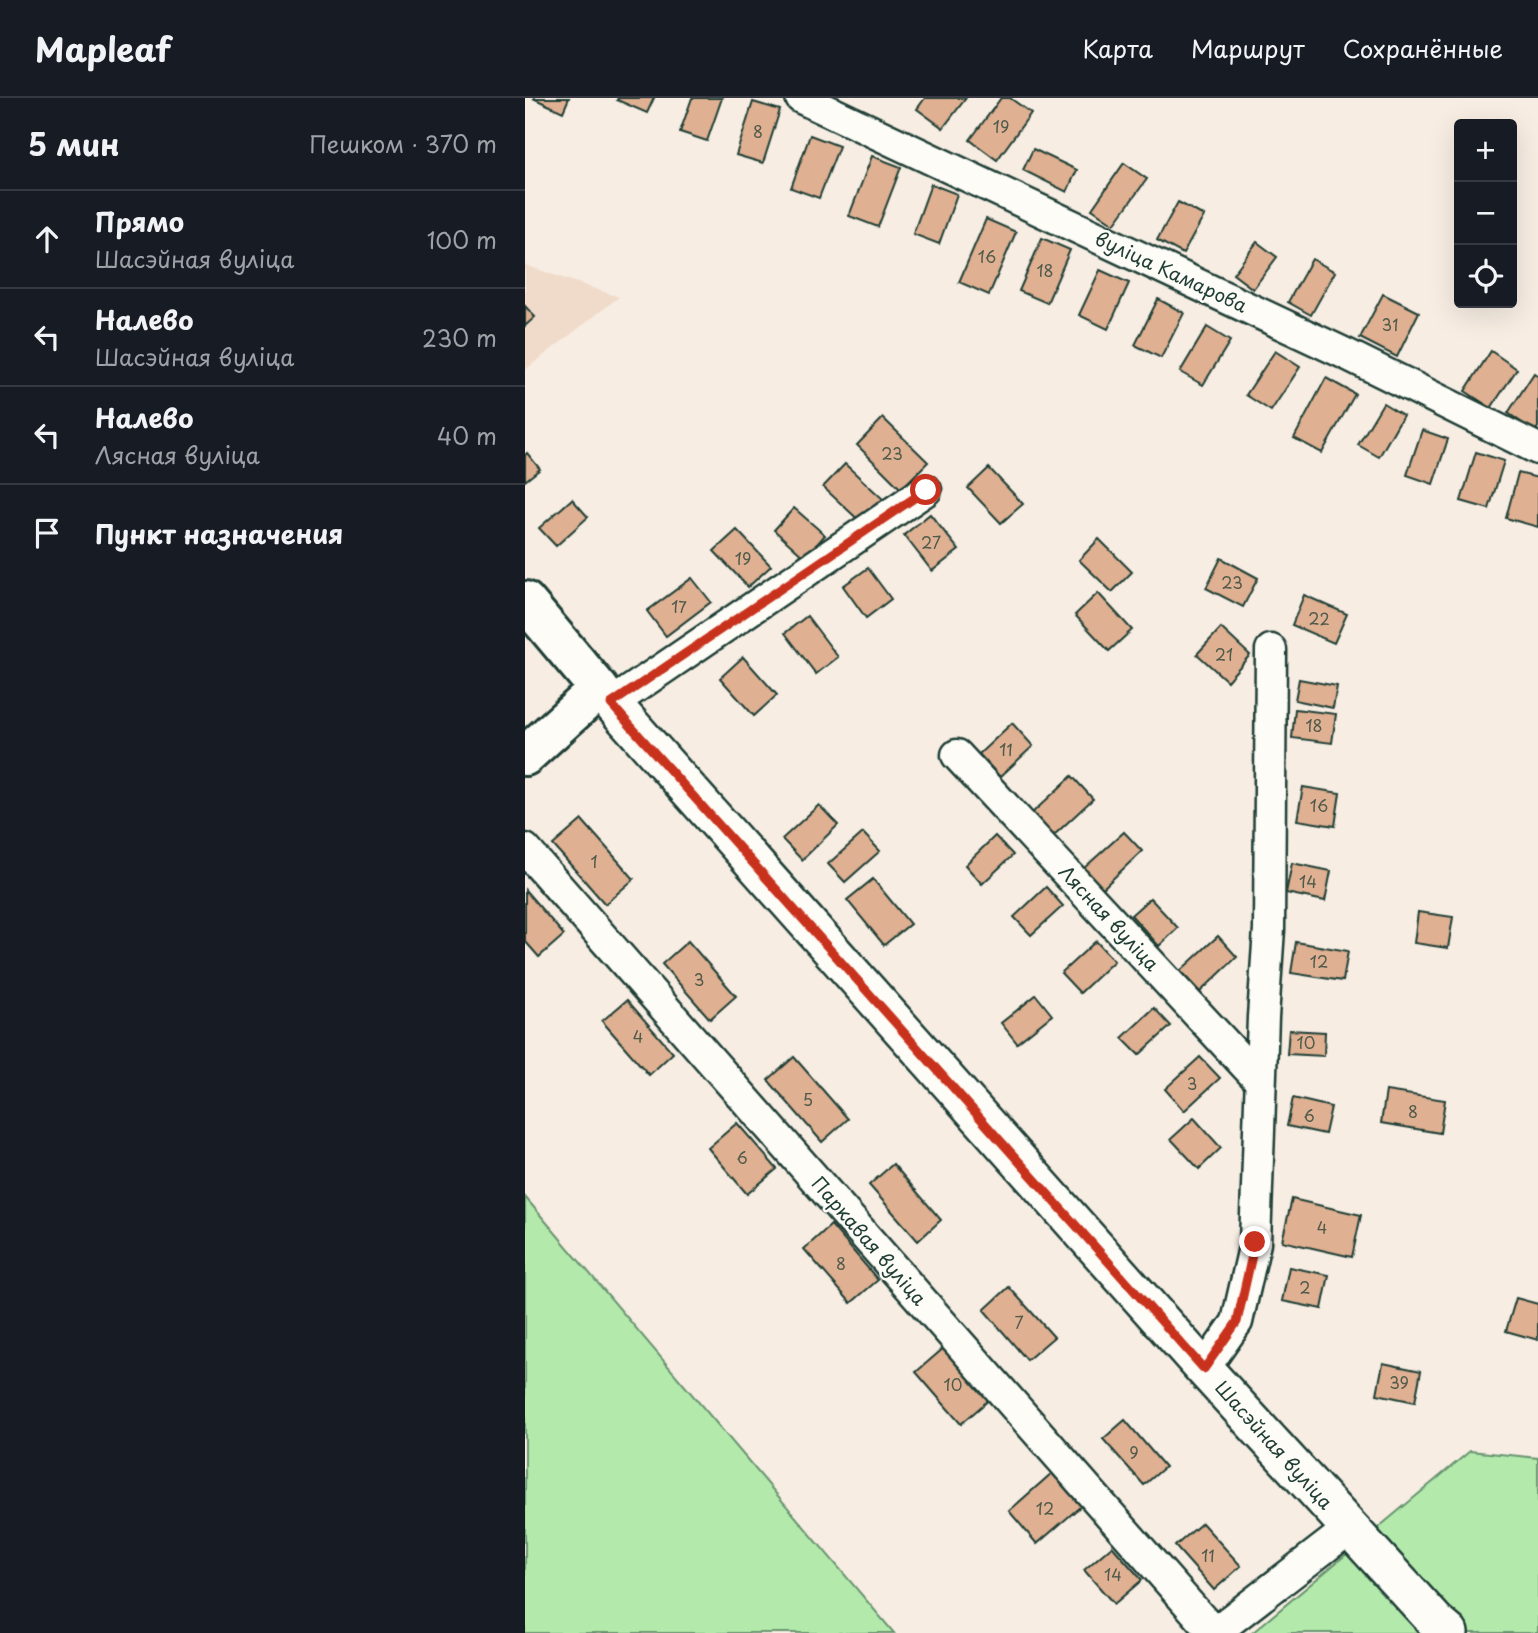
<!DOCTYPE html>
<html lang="ru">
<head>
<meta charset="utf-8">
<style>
  :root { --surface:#171b24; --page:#20242c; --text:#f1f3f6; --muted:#9ea1a6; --line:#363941 }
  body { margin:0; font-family:"Playpen Sans",sans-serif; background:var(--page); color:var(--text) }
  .controls { position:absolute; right:21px; top:21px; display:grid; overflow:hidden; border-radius:7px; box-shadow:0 7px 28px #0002 }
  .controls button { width:63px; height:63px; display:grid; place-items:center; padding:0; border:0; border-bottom:2px solid var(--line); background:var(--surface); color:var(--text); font:35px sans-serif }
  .stop { position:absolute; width:21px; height:21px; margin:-16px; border:5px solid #c8321e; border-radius:50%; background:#fff }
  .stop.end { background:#c8321e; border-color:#fff; box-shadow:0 2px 7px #0008 }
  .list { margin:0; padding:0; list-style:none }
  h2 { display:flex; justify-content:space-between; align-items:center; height:91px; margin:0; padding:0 28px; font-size:30px }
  h2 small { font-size:23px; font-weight:400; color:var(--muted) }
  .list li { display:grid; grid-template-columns:46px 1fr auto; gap:21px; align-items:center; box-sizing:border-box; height:98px; padding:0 28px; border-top:2px solid var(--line) }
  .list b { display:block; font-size:26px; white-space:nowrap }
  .list p { margin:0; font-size:23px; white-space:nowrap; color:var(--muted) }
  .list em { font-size:23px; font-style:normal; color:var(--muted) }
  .icon { flex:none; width:38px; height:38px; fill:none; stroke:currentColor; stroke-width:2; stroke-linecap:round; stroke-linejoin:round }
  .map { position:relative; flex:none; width:1013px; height:1535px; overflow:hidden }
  header { display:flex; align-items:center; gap:42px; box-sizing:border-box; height:98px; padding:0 35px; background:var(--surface); border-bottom:2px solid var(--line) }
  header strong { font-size:33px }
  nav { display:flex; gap:38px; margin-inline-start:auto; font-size:24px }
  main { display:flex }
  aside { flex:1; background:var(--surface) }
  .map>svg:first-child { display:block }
  .built { fill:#f0dbca }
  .green { fill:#b3eaac; stroke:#699470; stroke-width:2 }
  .building { fill:#dfb091; stroke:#1f3d34; stroke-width:2 }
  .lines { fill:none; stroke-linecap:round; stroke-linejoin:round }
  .minor-casing { stroke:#1f3d34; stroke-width:35 }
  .tertiary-casing { stroke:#1f3d34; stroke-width:42 }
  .secondary-casing { stroke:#1f3d34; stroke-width:44 }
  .minor { stroke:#fdfcf7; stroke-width:30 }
  .tertiary { stroke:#fdfcf7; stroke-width:37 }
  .secondary { stroke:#fdfcf7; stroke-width:38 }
  .route { stroke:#c8321e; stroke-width:9 }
  .labels { text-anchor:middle; stroke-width:5; stroke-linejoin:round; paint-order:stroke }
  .number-label { font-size:16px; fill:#4f5a4b }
  .street-label { font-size:19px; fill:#1f3d34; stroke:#fdfcf7 }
</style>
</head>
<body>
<header>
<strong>Mapleaf</strong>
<nav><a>Карта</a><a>Маршрут</a><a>Сохранённые</a></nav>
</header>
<main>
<aside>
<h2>5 мин<small>Пешком · 370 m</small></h2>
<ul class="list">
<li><svg class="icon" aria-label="ahead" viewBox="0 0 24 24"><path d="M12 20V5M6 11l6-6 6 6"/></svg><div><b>Прямо</b><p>Шасэйная вуліца</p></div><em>100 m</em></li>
<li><svg class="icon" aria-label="left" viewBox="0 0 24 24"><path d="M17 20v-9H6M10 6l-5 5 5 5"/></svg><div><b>Налево</b><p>Шасэйная вуліца</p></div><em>230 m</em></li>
<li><svg class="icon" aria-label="left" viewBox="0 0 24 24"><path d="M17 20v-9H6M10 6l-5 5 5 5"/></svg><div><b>Налево</b><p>Лясная вуліца</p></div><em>40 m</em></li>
<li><svg class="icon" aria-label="arrive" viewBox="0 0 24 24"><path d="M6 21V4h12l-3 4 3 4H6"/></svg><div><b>Пункт назначения</b></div></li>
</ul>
</aside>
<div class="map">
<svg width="1013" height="1535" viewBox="0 0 1013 1535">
  <rect width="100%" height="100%" fill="#f7ede3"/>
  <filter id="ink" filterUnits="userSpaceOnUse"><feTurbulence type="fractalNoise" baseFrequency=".0143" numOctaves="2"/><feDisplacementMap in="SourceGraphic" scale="14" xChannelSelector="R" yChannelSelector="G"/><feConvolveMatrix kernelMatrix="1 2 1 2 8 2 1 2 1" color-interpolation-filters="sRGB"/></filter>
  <g filter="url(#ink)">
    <polygon class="built" points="0,167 94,199 0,272"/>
    <g class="green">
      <polygon points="0,1099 369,1535 0,1535"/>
      <polygon points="945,1353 1013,1360 1013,1535 727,1535"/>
    </g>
    <g class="building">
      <polygon points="8,0 44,0 38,14"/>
      <polygon points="93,0 129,0 122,15 92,2"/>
      <polygon points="167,0 197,0 182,43 155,34"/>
      <polygon points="400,0 441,0 418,30 392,11"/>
      <polygon points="476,0 485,0 506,15 472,62 445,42"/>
      <polygon points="228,4 255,12 238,65 211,57"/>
      <polygon points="285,37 314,48 294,100 266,90"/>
      <polygon points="508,51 552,72 542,94 498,72"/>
      <polygon points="347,58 376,69 353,129 324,118"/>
      <polygon points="599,65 622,81 589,126 567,111"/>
      <polygon points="406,86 432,96 414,146 388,136"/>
      <polygon points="653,104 679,118 658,156 632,142"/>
      <polygon points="461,121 491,134 464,197 434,184"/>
      <polygon points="517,140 545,152 522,205 494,193"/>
      <polygon points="732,144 752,159 728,191 708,176"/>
      <polygon points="787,161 810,174 786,217 763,204"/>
      <polygon points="575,172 604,185 583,231 554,217"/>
      <polygon points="858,196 894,214 872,259 835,240"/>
      <polygon points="633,201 659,215 636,260 610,247"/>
      <polygon points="0,208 10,219 0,228"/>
      <polygon points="682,229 705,243 678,287 655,274"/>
      <polygon points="750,253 775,269 746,313 721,297"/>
      <polygon points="966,253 992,271 966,310 940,293"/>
      <polygon points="1009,275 1013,278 1013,329 1010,334 983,315"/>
      <polygon points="801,280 830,296 797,355 769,340"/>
      <polygon points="858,305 878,317 854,359 833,347"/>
      <polygon points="358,320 403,364 376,391 332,347"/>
      <polygon points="897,332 923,341 908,386 882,377"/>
      <polygon points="951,354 979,363 964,411 936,403"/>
      <polygon points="2,355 15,371 0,383 0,357"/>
      <polygon points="320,366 359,402 338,426 298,389"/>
      <polygon points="464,370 498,406 476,425 443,390"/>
      <polygon points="993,375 1013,380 1013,429 981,420"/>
      <polygon points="47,401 63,419 31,448 14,430"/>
      <polygon points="269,410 300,437 280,460 249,432"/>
      <polygon points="405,416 434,452 407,473 379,437"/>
      <polygon points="212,432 246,468 223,489 189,453"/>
      <polygon points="574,441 607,474 587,494 554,462"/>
      <polygon points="696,460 733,480 718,509 681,490"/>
      <polygon points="343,470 366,501 341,520 318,488"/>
      <polygon points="167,480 186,504 141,538 122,513"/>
      <polygon points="573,495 607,532 584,553 550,517"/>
      <polygon points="779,497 822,516 809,545 767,527"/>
      <polygon points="282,518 313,559 291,576 260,535"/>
      <polygon points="696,530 725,557 702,583 672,556"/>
      <polygon points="218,559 252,597 229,618 195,580"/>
      <polygon points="774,581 812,588 808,610 770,602"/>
      <polygon points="770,611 811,616 807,645 767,640"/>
      <polygon points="487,625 508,648 475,679 454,656"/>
      <polygon points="547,678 568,701 527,739 506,716"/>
      <polygon points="778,689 815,695 810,728 772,722"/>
      <polygon points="294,707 313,727 277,762 257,741"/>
      <polygon points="57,722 109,781 80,806 28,747"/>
      <polygon points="599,734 617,753 577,791 558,771"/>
      <polygon points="338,735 355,753 320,784 303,766"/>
      <polygon points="470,738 488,757 457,786 440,767"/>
      <polygon points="767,765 806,773 800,803 761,795"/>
      <polygon points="348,781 385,826 359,847 322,802"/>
      <polygon points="521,789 538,808 506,837 489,819"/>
      <polygon points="0,792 39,837 14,859 0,843"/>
      <polygon points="625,800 653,830 634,848 606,817"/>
      <polygon points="893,814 928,819 923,850 889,845"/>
      <polygon points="693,838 712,859 675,894 655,873"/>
      <polygon points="163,843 211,898 185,921 137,866"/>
      <polygon points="571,843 589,863 555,895 536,875"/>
      <polygon points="771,844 823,853 818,883 766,875"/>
      <polygon points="511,897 527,917 492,945 476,925"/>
      <polygon points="102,902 148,955 124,977 77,923"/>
      <polygon points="629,910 646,928 614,957 597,940"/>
      <polygon points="764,932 800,934 799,958 762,956"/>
      <polygon points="269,959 323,1021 297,1044 243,982"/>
      <polygon points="675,959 695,980 659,1013 640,991"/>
      <polygon points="861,993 920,1002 915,1035 856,1025"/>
      <polygon points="768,1000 806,1009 800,1036 762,1028"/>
      <polygon points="669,1020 696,1050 674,1071 646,1041"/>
      <polygon points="212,1025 252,1071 222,1096 183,1050"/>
      <polygon points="368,1066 416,1122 393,1143 344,1087"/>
      <polygon points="767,1101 836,1117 827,1159 757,1143"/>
      <polygon points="306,1127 353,1182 326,1205 279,1151"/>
      <polygon points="764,1169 804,1177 797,1211 757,1203"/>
      <polygon points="484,1189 529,1239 502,1262 459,1212"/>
      <polygon points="991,1200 1013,1206 1013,1242 981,1233"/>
      <polygon points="420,1249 465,1301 436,1326 391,1274"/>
      <polygon points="858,1265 896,1273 890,1304 852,1296"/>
      <polygon points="600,1322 640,1369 619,1387 578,1341"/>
      <polygon points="527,1375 556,1408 512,1446 484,1413"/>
      <polygon points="677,1425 716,1468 689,1492 650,1448"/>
      <polygon points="587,1448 617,1482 589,1506 559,1472"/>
    </g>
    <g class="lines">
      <g class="minor-casing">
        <g id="minor">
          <polyline points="276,0 823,257 1013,351"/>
          <polyline points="86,606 401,392"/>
          <polyline points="432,657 735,983"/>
          <polyline points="0,751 689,1535 824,1431"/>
          <polyline points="679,1271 712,1224 730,1145 738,919 744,831 746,552"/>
        </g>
      </g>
      <g class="tertiary-casing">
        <polyline id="tertiary" points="74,591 679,1271 911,1524 924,1535"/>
      </g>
      <g class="secondary-casing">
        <polyline id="secondary" points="0,503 74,591 0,658"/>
      </g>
      <use href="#minor" class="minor"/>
      <use href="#tertiary" class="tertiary"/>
      <use href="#secondary" class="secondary"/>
    </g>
  </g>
  <g class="lines" filter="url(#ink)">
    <polyline class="route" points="401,392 86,606 679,1271 712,1224 730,1144"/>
  </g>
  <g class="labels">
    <g class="number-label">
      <text x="476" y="35">19</text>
      <text x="233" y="40">8</text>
      <text x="462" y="165">16</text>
      <text x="520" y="179">18</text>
      <text x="865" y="233">31</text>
      <text x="367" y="362">23</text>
      <text x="406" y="451">27</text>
      <text x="218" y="467">19</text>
      <text x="707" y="491">23</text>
      <text x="154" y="515">17</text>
      <text x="794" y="527">22</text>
      <text x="699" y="563">21</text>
      <text x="789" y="634">18</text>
      <text x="481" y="658">11</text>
      <text x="794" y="714">16</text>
      <text x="69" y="770">1</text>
      <text x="783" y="790">14</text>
      <text x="794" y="870">12</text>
      <text x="174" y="888">3</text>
      <text x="113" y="945">4</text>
      <text x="781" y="951">10</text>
      <text x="667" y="992">3</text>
      <text x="283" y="1008">5</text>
      <text x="888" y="1020">8</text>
      <text x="784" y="1024">6</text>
      <text x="217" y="1066">6</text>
      <text x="797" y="1136">4</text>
      <text x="316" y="1172">8</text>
      <text x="780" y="1196">2</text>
      <text x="494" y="1231">7</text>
      <text x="874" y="1291">39</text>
      <text x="428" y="1293">10</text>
      <text x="609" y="1361">9</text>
      <text x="520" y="1417">12</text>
      <text x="683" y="1464">11</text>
      <text x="588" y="1483">14</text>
    </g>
    <g class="street-label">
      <text transform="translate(646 174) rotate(25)" y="7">вуліца Камарова</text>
      <text transform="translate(584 820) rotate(47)" y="7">Лясная вуліца</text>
      <text transform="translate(344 1143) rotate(49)" y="7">Паркавая вуліца</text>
      <text transform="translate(749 1347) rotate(48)" y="7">Шасэйная вуліца</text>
    </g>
  </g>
</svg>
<div class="controls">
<button>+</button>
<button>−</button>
<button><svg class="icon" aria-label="locate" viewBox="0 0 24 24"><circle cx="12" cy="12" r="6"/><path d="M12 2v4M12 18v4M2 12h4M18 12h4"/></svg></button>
</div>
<div class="stop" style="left:401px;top:392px"></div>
<div class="stop end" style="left:730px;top:1144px"></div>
</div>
</main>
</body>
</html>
